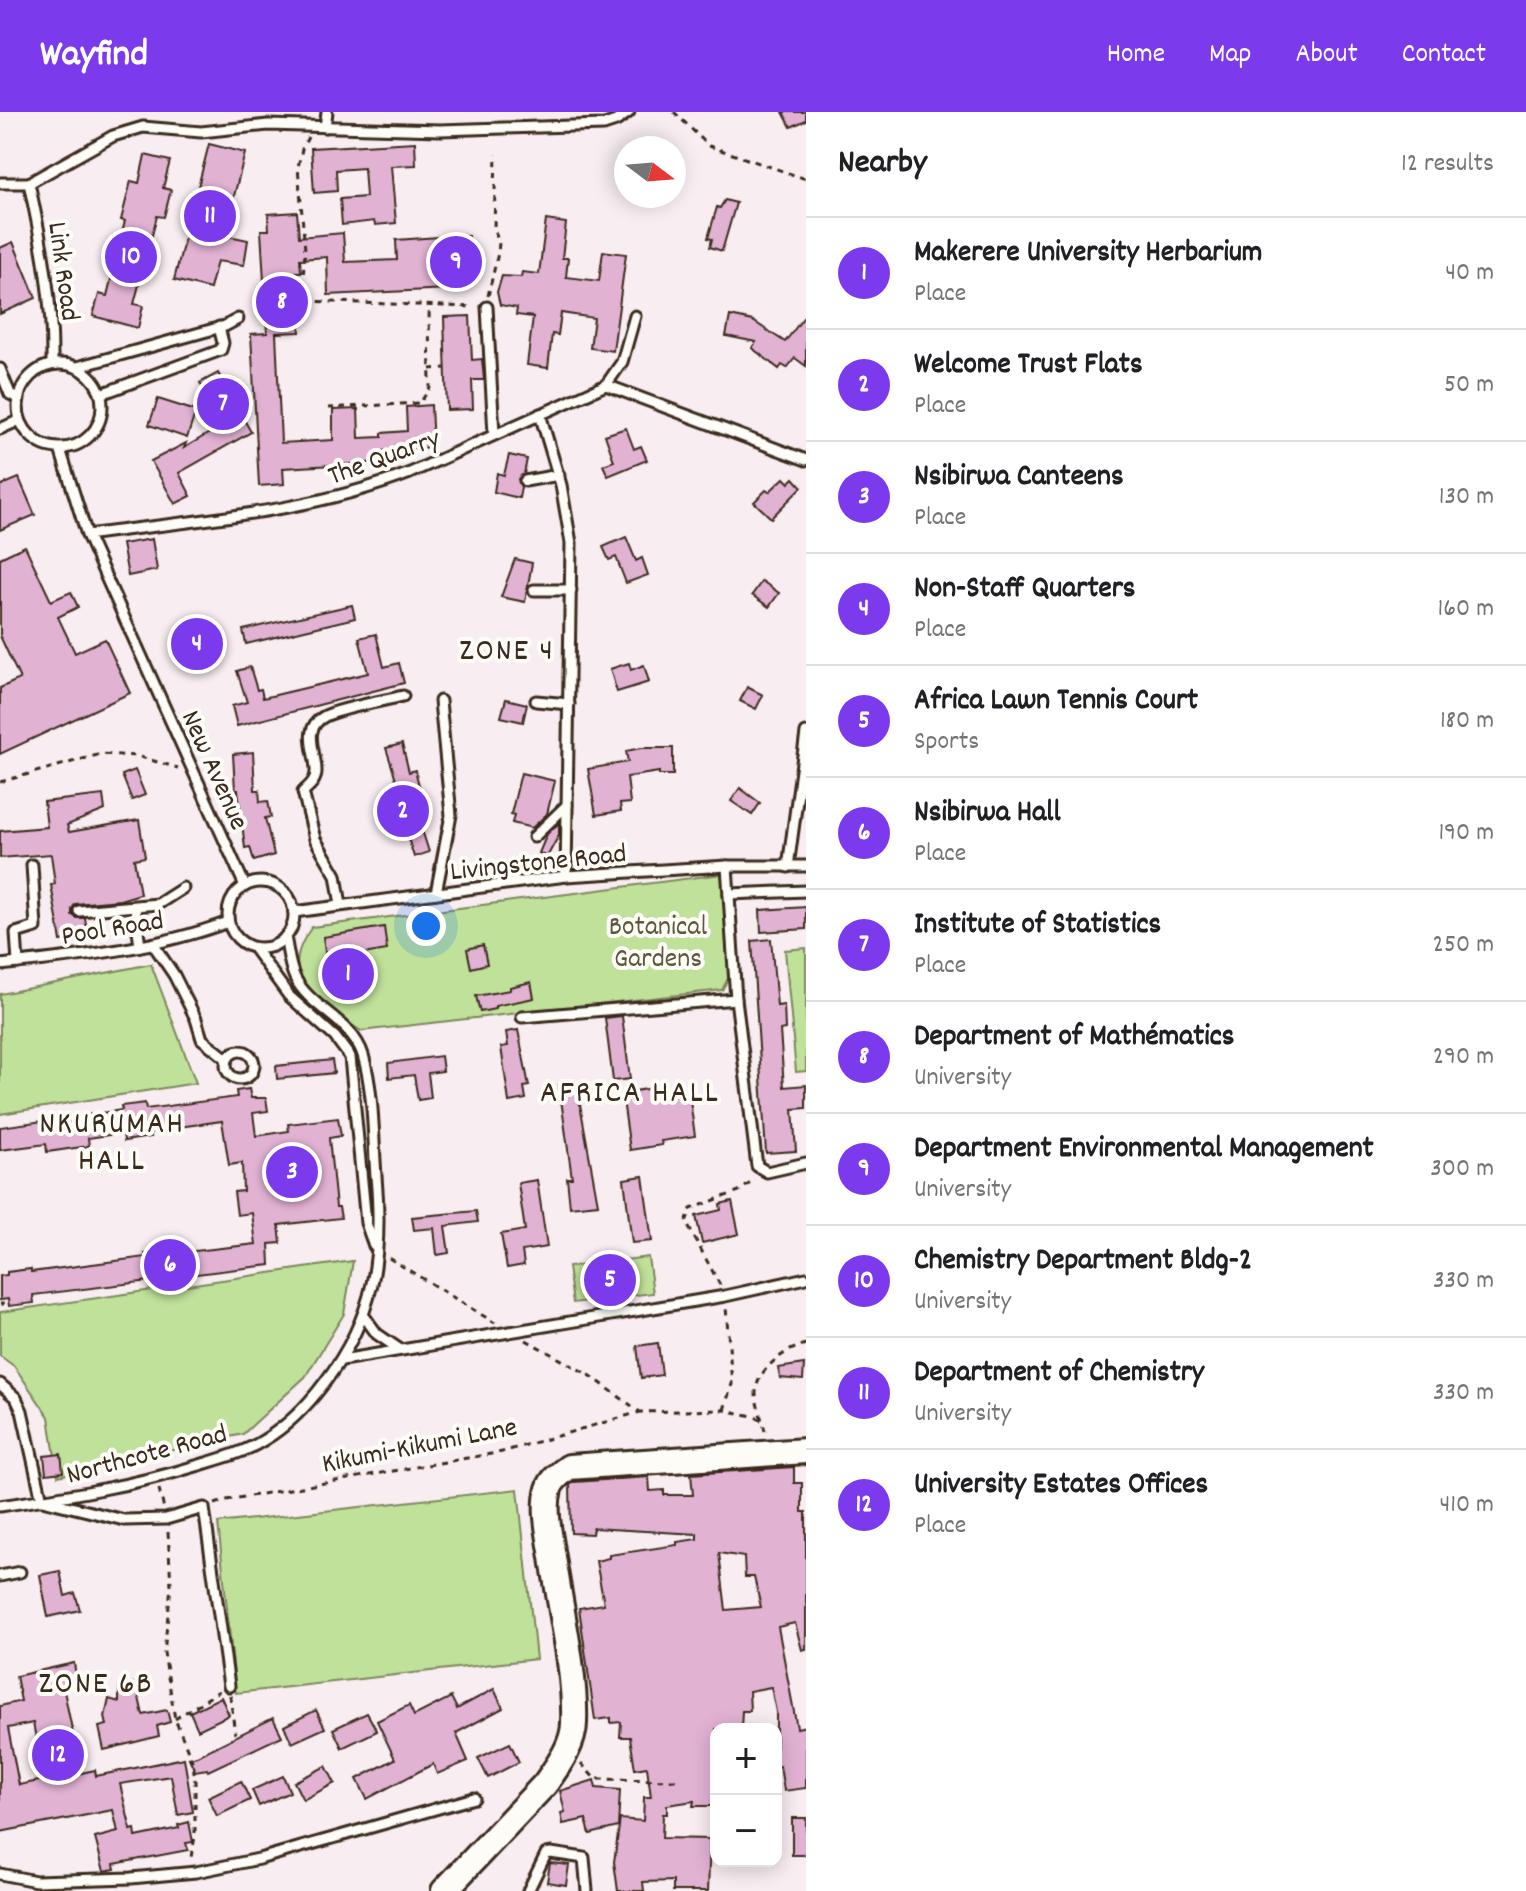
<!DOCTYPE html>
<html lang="en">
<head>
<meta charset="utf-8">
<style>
  :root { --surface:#fff; --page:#f2f2f2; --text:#202124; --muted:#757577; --line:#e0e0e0; --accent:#7c3aed }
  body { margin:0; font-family:Dekko,sans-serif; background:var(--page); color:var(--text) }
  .controls { position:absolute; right:24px; bottom:24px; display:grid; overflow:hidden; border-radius:16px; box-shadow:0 4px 20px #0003 }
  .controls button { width:72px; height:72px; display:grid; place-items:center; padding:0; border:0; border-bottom:2px solid var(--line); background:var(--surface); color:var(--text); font:40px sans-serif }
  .compass { position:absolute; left:614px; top:24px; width:72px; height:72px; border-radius:50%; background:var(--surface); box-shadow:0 4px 20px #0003; rotate:106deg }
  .you { position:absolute; left:426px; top:814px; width:28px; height:28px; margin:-20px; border:6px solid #fff; border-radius:50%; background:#1a73e8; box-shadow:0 0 0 12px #1a73e833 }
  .badge { display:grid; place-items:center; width:52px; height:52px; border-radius:50%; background:var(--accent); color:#fff; font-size:26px; font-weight:700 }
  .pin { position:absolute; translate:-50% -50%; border:4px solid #fff; box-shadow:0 2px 8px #0006 }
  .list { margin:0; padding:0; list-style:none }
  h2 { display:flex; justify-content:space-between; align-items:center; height:104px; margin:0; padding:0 32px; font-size:34px }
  h2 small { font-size:26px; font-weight:400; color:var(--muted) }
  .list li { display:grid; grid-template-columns:52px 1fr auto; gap:24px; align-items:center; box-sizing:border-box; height:112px; padding:0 32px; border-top:2px solid var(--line) }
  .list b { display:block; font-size:30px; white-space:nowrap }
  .list p { margin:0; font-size:26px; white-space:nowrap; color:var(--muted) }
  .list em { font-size:26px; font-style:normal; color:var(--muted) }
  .map { position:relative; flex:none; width:806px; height:1779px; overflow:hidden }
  header { display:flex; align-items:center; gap:48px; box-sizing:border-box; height:112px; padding:0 40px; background:var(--accent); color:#fff }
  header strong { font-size:38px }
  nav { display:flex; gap:44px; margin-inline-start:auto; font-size:28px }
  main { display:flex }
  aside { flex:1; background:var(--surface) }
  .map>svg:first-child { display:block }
  .green { fill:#bfe19a; stroke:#7d865c; stroke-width:2 }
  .building { fill:#e2b2d3; stroke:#3b2a1e; stroke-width:2; fill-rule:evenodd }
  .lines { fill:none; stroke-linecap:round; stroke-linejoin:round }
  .lane-casing { stroke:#3b2a1e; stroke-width:15 }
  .secondary-casing { stroke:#3b2a1e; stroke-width:30 }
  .path { stroke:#3b2a1e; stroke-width:3; stroke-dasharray:6 6; stroke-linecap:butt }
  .lane { stroke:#fdfcf7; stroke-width:9 }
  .secondary { stroke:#fdfcf7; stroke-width:24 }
  .labels { text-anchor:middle; stroke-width:8; stroke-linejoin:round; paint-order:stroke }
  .street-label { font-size:28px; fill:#3b2a1e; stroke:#fdfcf7 }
  .park-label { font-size:28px; fill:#5c583d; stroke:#fdfcf7 }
  .quarter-label { font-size:32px; letter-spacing:2px; fill:#3b2a1e; stroke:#fdfcf7 }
</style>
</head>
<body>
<header>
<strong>Wayfind</strong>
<nav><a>Home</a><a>Map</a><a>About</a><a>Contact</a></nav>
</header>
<main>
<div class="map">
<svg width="806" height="1779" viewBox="0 0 806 1779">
  <rect width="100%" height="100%" fill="#f8edf0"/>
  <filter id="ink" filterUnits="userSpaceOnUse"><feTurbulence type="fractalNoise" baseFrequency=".0125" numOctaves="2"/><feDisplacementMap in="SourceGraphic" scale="16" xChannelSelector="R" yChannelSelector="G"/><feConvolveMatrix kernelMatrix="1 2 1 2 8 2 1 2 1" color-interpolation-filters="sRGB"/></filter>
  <g filter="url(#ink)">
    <g class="green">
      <path d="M722,762L731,861L722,878L361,919C321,892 272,868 312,815Z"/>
      <polygon points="806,836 806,959 796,960 785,838"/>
      <polygon points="151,852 196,971 0,1002 0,882"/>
      <polygon points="648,1145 653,1181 573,1191 568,1155"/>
      <polygon points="353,1149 344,1202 305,1265 243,1322 58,1364 49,1305 14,1254 0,1244 0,1200"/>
      <polygon points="518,1377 536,1547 236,1581 218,1411"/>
    </g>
    <g class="building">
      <polygon points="783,0 806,0 806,8 791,15"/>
      <polygon points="415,30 416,53 391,54 396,111 375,113 374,109 342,113 340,87 366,85 364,56 336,58 337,79 314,81 311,36"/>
      <polygon points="209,32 245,41 224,123 248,128 244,153 217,149 210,177 174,168"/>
      <polygon points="145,43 170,49 163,76 171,78 164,105 157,104 134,192 143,194 138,216 93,204 99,182 107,184 125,109 121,108 131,69 139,71"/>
      <polygon points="725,88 736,91 722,139 710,135 712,127 708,126 717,95 720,96"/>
      <polygon points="297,100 299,125 343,121 345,150 397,148 396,128 468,123 468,176 328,183 327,145 300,147 301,160 296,160 300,220 276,221 281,331 333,328 333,298 358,297 359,326 382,325 382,321 407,319 406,295 431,293 433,335 383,339 384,350 283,356 284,372 259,374 251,222 267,221 261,118 269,118 268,102"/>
      <polygon points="546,108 566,111 562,146 568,146 566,165 599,169 603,139 626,142 613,239 590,236 594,206 561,201 558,223 552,222 548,256 527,253 533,205 516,203 517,196 500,193 497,180 502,164 521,165 522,160 539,162"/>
      <polygon points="13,130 36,186 0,202 0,136"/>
      <polygon points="806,202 806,254 795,246 787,256 782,253 779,257 752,236 756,230 726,224 730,204 753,209 785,230"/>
      <polygon points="470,204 472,248 482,247 484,268 472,268 473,297 447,298 444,205"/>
      <polygon points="218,261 251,320 179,361 191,384 175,392 151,349 186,331 184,336 223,313 200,271"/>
      <polygon points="158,287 196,299 187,326 149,313"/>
      <polygon points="626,316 634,337 641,334 647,348 608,364 603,353 614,349 605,323"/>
      <polygon points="509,343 527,347 524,362 518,367 521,375 519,386 494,380 497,361 504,363"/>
      <polygon points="19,366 35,403 0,418 0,374"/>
      <polygon points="784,366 789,371 794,366 802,375 771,406 754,390 766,378 769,380"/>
      <polygon points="626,425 636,449 642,446 648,463 626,471 616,445 609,448 603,435"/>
      <polygon points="152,427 157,458 128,464 122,432"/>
      <polygon points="25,434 51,489 71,480 78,495 58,505 75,541 105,527 130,581 0,642 0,576 20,567 0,524 0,446"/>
      <polygon points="515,447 532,451 525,490 501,485"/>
      <polygon points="762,469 779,481 769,495 752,483"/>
      <polygon points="352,493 355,506 246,532 243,518"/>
      <polygon points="219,520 222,532 175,544 172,532"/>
      <polygon points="376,522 384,555 399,551 404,571 237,614 232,594 247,590 237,559 250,555 257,578 261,577 263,586 368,561 359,526"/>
      <polygon points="629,551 631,558 644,553 649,570 617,580 610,557"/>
      <polygon points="747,575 763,583 756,597 740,589"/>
      <polygon points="506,587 527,592 523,610 501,605"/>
      <polygon points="402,632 409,660 415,658 421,681 402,686 386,636"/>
      <polygon points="641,636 673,636 673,663 659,663 659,660 627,665 630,691 620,692 621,699 596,703 588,657 628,650 626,639"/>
      <polygon points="253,640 255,678 259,678 260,690 268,689 271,705 265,706 274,743 254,749 250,735 245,736 238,678 235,678 233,642"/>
      <polygon points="135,658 145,683 132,688 122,663"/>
      <polygon points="521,661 555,669 547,702 532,716 512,711 514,703 511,702"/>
      <polygon points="740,676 760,691 752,703 731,689"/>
      <polygon points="103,683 105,698 67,713 69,720 139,708 145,745 134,747 140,782 120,788 75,792 72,797 72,803 77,806 85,806 88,824 61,829 51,773 55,772 51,742 0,746 0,719 47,715 44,690"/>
      <polygon points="406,689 413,709 401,713 394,693"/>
      <polygon points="559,711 559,723 547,745 539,741 547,722"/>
      <polygon points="422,718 429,740 414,745 407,723"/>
      <polygon points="806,795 806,817 761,820 760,798"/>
      <polygon points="384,815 387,838 363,842 366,867 359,868 360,877 340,881 335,846 326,847 323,825"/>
      <polygon points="771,827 777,894 784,893 785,917 780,918 784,975 806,973 806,996 793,997 796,1039 766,1041 752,829"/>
      <polygon points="483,833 487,852 471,856 467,837"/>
      <polygon points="531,870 534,886 495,894 495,897 480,900 476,884 510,878 510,875"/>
      <polygon points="622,904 630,967 613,969 605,906"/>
      <polygon points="518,918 529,974 524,975 526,987 509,990 501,935 508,934 506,920"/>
      <polygon points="441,944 443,959 428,961 431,986 418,988 414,963 389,966 388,951"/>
      <polygon points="332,948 334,961 277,967 276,954"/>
      <polygon points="576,970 598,1092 570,1095 567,1066 572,1066 559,973"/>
      <polygon points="653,976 655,985 689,981 695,1024 661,1029 662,1033 630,1038 622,981"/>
      <polygon points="249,977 251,986 266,986 268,999 253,1001 256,1024 289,1019 288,1012 338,1006 341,1024 329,1026 336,1095 339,1095 341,1106 279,1113 281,1131 269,1132 270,1153 172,1165 173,1173 150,1176 149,1169 33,1183 34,1191 9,1194 8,1187 0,1188 0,1164 7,1163 7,1160 31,1157 31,1160 146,1145 145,1142 169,1140 169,1142 256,1132 252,1101 237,1103 234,1080 243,1079 242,1051 229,1053 222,1009 150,1019 151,1025 124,1029 123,1021 88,1026 89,1034 47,1040 46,1032 0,1038 0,1015 122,998 121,994 145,991 146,997 237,985 236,979"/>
      <polygon points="643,1064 652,1129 632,1131 624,1067"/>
      <polygon points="537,1068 547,1135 522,1139 524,1153 507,1156 501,1122 525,1118 518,1071"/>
      <polygon points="732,1089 739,1122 702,1131 696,1104 721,1098 720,1092"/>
      <polygon points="476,1099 478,1110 445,1114 449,1141 437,1143 434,1116 414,1118 412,1105"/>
      <polygon points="658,1231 662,1263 641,1266 637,1234"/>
      <polygon points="804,1252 803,1268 780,1266 778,1256"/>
      <polygon points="61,1342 63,1360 46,1362 44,1344"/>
      <path d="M794,1355V1371H802V1400H806V1537L802,1538L795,1511L778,1515L797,1616L806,1614V1676L784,1679L780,1654L776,1655V1600L771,1575L749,1579L750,1599H742L741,1617H716V1694H693L694,1689L667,1693V1702H663L662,1726L710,1727L708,1779H673V1769L643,1770L644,1779H618L614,1750L620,1707L643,1709L644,1685H651L647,1655L635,1657L630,1625H620L621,1610L611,1611V1606L595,1608L579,1496L604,1492L596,1449L609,1446V1443L677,1433V1430L697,1427V1422L593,1416L592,1422L571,1421L570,1373L574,1370L649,1365L650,1379L664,1378V1383H693L691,1362ZM719,1441L744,1445L745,1465H754L761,1495L726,1498Z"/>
      <polygon points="60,1459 65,1484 75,1481 80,1498 48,1505 40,1463"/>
      <path d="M74,1551L77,1571L63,1574L81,1661L95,1658L96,1664L184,1646L193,1700L178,1703L171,1664L120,1672L131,1718L135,1717L136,1725L179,1716L178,1713L189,1710L193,1730L186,1731L188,1738L114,1752L115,1757L104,1759L95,1726L118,1720L113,1698L0,1720V1594L21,1589L16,1564ZM33,1611L44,1668L19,1673L8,1616Z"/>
      <polygon points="132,1571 136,1572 143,1603 167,1598 170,1610 157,1614 159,1624 104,1638 99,1615 107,1613 105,1605 109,1587 119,1590 119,1574"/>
      <polygon points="494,1577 503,1596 456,1621 468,1649 437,1662 433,1652 367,1687 357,1667 395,1647 377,1609 409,1593 414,1604 451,1585 457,1597"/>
      <polygon points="221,1585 229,1603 198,1618 190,1600"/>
      <polygon points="316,1598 325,1616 292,1631 284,1614"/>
      <polygon points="367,1601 377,1619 342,1636 333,1617"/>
      <polygon points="273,1606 282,1624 208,1659 207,1657 195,1659 189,1646 197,1644"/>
      <polygon points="510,1631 519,1650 488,1666 478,1646"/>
      <polygon points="326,1654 335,1671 303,1688 294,1670"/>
      <polygon points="283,1664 290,1680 259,1694 252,1678"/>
      <polygon points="594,1668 596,1676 620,1678 618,1715 590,1722 586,1707 563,1712 561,1701 565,1700 560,1679"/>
      <polygon points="241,1669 250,1688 217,1704 208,1685"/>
      <rect x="792" y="1706" width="14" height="37"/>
      <polygon points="550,1751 569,1753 566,1773 547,1770"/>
    </g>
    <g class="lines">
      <g class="lane-casing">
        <g id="lane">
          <polyline points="325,15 327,0"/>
          <polyline points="0,71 29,71"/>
          <polyline points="29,71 113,24 143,15 201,20 268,13 440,18 604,13 616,9 629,0"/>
          <path d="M29,71C42,131 53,191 52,252"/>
          <polyline points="487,195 494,322"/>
          <circle cx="60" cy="294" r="42"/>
          <polyline points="77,255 225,214 238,207"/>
          <polyline points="0,257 10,282 19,287"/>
          <polyline points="606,273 806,348"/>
          <polyline points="101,282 221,238 223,231 219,215"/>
          <polyline points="540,302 561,373 571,431 566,764"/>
          <polyline points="0,317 20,308"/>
          <polyline points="60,337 87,423 245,774"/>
          <polyline points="525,369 559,363"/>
          <path d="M87,423C195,408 308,401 410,361L606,273L622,250L635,204"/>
          <polyline points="534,478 571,478"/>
          <polyline points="536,589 569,592"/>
          <polyline points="534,725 567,693"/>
          <polyline points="727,754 736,887 757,1054 767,1060 806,1051"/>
          <polyline points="788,755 806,621"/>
          <circle cx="261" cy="803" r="33"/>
          <polyline points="436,781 451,703 440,589"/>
          <polyline points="729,782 806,779"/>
          <path d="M341,793L336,763L315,727L303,680C309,674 316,669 316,660C317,641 300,617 325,604C341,596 383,589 403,584"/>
          <polyline points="135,795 140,834"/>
          <polyline points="79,799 158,792 183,776"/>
          <polyline points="294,800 566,764 727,754 806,754"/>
          <polyline points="153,832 174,863 196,907 202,927 227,947"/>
          <polyline points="254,836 289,884 335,925 350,945 366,1111 374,1134"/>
          <polyline points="18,851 16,821 36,815 32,753"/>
          <path d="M0,853C76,845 156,837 228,810"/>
          <polyline points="522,905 736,887"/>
          <circle cx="240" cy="953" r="14"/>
          <polyline points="364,1204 377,1222 399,1237"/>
          <polyline points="342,1248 725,1184 806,1166"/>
          <polyline points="0,1272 16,1286 22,1299 42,1388 124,1408 166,1407 204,1396 229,1574"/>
          <path d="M0,1394C67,1384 132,1374 196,1354C219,1347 244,1341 264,1328C289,1313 308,1293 325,1270C375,1204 383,1144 376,1064C373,1025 374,980 363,943C352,908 311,897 295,866C289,854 288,838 285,825"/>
          <polyline points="0,1464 20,1460"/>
          <polyline points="0,1762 36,1769 131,1766 196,1760 259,1747 474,1686"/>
          <polyline points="528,1779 546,1742 551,1741 584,1746 587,1779"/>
        </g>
      </g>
      <g class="secondary-casing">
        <path id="secondary" d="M444,1779L545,1672C557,1655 574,1633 574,1611C576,1562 560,1495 553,1445C550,1425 543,1398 549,1377C552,1367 561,1361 569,1355L806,1339"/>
      </g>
      <g class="path">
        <polyline points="674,0 709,34 806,67"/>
        <polyline points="308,25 302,37 298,55 305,138 303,167 305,189 474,195"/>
        <polyline points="488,184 498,141 499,131 494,117 496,42"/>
        <polyline points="430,257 445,256"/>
        <polyline points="328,296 420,291 430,276 429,193"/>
        <polyline points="0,670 101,642 137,644 178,656"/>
        <polyline points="389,1146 495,1211"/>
        <polyline points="720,1173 686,1110 691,1097 739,1079 755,1068"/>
        <polyline points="0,1192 4,1192"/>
        <polyline points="526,1228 591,1264 640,1300 724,1298 753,1304 763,1309"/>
        <polyline points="724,1298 732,1272 726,1195"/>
        <path d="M765,1319C762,1305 753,1287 757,1273C763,1253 787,1237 806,1232"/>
        <polyline points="159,1377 164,1397"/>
        <polyline points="215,1392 227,1388 502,1340 640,1300"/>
        <polyline points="168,1420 171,1474 164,1541 175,1607 193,1651 195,1669 195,1725 190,1750"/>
        <polyline points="230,1583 235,1622"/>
        <polyline points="175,1607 219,1579"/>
        <polyline points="581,1651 595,1667 676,1668"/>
      </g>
      <use href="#lane" class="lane"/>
      <use href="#secondary" class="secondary"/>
    </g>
  </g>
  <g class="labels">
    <g class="street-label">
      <text transform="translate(66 159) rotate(82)" y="10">Link Road</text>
      <text transform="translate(383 343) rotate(-20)" y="10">The Quarry</text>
      <text transform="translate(217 657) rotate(66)" y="10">New Avenue</text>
      <text transform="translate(538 748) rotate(-6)" y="10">Livingstone Road</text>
      <text transform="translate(112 814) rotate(-9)" y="10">Pool Road</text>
      <text transform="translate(419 1331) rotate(-11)" y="10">Kikumi-Kikumi Lane</text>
      <text transform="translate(146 1340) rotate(-15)" y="10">Northcote Road</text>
    </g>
    <g class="park-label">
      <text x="658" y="822">Botanical<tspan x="658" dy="32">Gardens</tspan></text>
    </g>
    <g class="quarter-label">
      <text x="507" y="547">ZONE 4</text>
      <text x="630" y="989">AFRICA HALL</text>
      <text x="112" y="1020">NKURUMAH<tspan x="112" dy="37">HALL</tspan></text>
      <text x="96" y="1580">ZONE 6B</text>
    </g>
  </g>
</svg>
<div class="controls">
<button>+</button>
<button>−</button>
</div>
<svg class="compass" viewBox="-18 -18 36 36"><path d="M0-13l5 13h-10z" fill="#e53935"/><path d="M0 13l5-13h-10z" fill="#757577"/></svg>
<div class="you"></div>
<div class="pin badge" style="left:348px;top:862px">1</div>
<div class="pin badge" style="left:403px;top:699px">2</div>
<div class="pin badge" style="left:292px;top:1060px">3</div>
<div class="pin badge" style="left:197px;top:532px">4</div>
<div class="pin badge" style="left:610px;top:1168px">5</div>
<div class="pin badge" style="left:170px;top:1153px">6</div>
<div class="pin badge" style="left:223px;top:292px">7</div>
<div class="pin badge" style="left:282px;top:190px">8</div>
<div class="pin badge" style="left:456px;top:150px">9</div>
<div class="pin badge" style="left:131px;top:145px">10</div>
<div class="pin badge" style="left:210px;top:104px">11</div>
<div class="pin badge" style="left:58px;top:1643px">12</div>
</div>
<aside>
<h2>Nearby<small>12 results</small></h2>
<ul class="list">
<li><span class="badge">1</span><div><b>Makerere University Herbarium</b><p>Place</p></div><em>40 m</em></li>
<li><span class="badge">2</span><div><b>Welcome Trust Flats</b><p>Place</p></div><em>50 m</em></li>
<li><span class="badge">3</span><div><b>Nsibirwa Canteens</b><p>Place</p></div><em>130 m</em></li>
<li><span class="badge">4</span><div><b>Non-Staff Quarters</b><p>Place</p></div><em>160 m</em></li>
<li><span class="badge">5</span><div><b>Africa Lawn Tennis Court</b><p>Sports</p></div><em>180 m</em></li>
<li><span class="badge">6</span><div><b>Nsibirwa Hall</b><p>Place</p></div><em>190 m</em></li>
<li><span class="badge">7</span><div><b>Institute of Statistics</b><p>Place</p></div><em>250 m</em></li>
<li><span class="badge">8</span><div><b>Department of Mathématics</b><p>University</p></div><em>290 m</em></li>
<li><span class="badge">9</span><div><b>Department Environmental Management</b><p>University</p></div><em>300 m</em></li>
<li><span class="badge">10</span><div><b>Chemistry Department Bldg-2</b><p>University</p></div><em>330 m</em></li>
<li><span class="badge">11</span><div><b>Department of Chemistry</b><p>University</p></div><em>330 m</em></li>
<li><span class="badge">12</span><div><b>University Estates Offices</b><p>Place</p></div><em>410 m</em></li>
</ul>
</aside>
</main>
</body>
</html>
